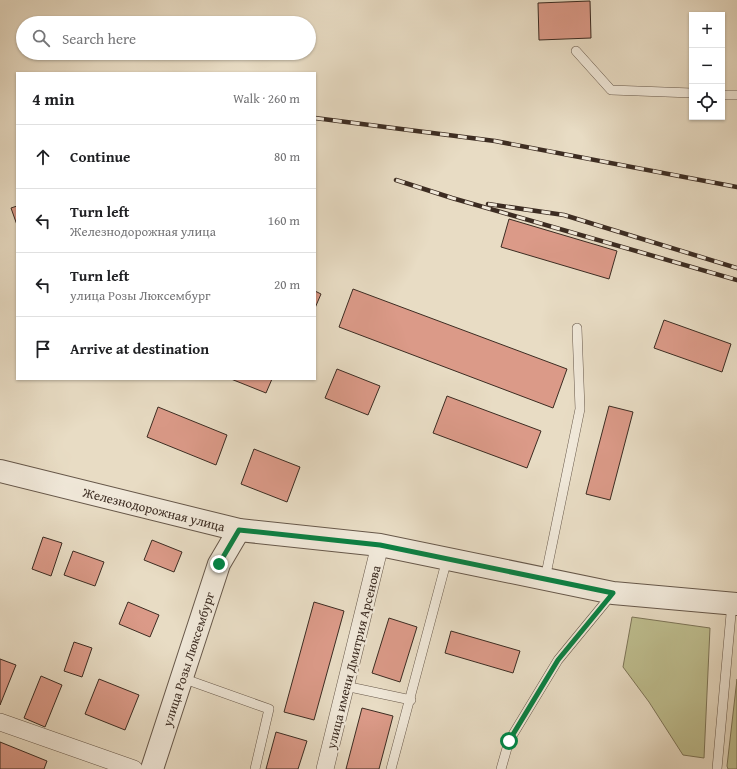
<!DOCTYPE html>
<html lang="en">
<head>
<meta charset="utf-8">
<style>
  :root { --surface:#fff; --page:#f2f2f2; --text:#202124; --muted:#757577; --line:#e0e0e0 }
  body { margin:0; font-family:"Gentium Book Plus",serif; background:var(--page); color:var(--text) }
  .controls { position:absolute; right:12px; top:12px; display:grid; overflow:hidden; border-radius:0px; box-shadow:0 1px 3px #0004 }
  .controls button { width:36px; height:36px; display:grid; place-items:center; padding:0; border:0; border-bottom:1px solid var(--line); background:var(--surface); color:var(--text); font:20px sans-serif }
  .stop { position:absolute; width:12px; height:12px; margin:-9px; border:3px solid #0b8043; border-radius:50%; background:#fff }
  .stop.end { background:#0b8043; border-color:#fff; box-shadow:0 1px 4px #0008 }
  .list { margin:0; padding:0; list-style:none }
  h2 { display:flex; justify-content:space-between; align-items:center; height:52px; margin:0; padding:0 16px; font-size:17px }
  h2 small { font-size:13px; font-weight:400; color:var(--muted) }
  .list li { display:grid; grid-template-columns:26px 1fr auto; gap:12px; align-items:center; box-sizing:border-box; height:64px; padding:0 16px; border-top:1px solid var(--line) }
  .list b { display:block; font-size:15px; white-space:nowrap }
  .list p { margin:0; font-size:13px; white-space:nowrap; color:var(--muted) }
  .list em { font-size:13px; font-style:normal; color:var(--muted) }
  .icon { flex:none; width:22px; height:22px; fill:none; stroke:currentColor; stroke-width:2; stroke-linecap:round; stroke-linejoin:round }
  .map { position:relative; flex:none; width:737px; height:769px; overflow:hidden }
  .search { position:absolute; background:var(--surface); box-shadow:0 1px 3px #0004; left:16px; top:16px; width:300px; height:44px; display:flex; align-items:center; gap:10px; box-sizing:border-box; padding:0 14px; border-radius:22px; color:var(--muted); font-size:15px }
  .panel { position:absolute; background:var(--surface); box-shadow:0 1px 3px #0004; left:16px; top:72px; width:300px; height:308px; border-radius:0px }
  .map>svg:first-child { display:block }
  .green { fill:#bebe8f; stroke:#7d7558 }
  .building { fill:#db9a88; stroke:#3c2c22 }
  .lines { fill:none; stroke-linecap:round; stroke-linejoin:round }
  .service-casing { stroke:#67584a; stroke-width:10 }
  .minor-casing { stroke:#67584a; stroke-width:18 }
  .tertiary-casing { stroke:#67584a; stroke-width:24 }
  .service { stroke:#f0e8d9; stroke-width:9 }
  .minor { stroke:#f0e8d9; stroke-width:17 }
  .tertiary { stroke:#f0e8d9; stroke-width:22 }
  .rail-casing { stroke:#3c2c22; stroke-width:4.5 }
  .rail { stroke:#f0e8d9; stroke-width:3; stroke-dasharray:9; stroke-linecap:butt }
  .route { stroke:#0b8043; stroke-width:5 }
  .labels { text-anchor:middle; stroke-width:4; stroke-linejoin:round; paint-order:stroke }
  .street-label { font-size:13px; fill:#3c2c22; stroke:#f0e8d9 }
</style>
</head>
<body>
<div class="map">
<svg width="737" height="769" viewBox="0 0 737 769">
  <rect width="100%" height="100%" fill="#e8dcc4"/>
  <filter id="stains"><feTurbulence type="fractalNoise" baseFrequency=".005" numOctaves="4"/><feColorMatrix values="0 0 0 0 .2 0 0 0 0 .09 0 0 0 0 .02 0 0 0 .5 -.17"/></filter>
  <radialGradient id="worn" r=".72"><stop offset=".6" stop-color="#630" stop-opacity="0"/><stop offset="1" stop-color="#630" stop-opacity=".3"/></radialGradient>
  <g class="green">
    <polygon points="632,617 710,628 704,758 683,755 649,702 623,667"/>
    <polygon points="737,679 737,769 728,769 727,766"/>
  </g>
  <g class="building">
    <polygon points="590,1 591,38 539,40 538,3"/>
    <polygon points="17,206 17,225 11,208"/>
    <polygon points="509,219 617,251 609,279 501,247"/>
    <polygon points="353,289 567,369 553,408 339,327"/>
    <polygon points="315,291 321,294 315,308"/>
    <polygon points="664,320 731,344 722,372 654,348"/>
    <polygon points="337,369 380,386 368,415 325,398"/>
    <polygon points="231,379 272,379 266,393"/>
    <polygon points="447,396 541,431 527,468 433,433"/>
    <polygon points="609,406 633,412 610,500 586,494"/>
    <polygon points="158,407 227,435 216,465 147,437"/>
    <polygon points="254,449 300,467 287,502 241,484"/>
    <polygon points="43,537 62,543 51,576 32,569"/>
    <polygon points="152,540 182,552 174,572 144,560"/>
    <polygon points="73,551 104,562 95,586 64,575"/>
    <polygon points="128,602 159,615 150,637 119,624"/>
    <polygon points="314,602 344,611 314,720 284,712"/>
    <polygon points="389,618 417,627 400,682 372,673"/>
    <polygon points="451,631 520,651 513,673 445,653"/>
    <polygon points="74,642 92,648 82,677 64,671"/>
    <polygon points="0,659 16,665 0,705"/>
    <polygon points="41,676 62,685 45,727 24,718"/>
    <polygon points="99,679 139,695 125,730 85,714"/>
    <polygon points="362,708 393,716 379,769 346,769"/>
    <polygon points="276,732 307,741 298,769 266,769"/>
    <polygon points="0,742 47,761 44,769 0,769"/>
  </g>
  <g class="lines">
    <g class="service-casing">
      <g id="service">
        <polyline points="576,51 611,90 692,93"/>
        <polyline points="722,95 737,95"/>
        <polyline points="545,579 580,409 577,328"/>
        <polyline points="182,678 269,709 255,769"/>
        <polyline points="345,686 411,700"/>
        <polyline points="391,769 447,559"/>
        <polyline points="501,769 509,741 558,660 613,593"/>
        <polyline points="717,769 732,603"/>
      </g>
    </g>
    <g class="minor-casing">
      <g id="minor">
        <polyline points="0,722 134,769"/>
        <polyline points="325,769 380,545"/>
      </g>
    </g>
    <g class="tertiary-casing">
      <g id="tertiary">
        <polyline points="0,471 239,530 380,545 613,593 737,604"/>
        <polyline points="152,769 219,564 239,530"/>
      </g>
    </g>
    <use href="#service" class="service"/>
    <use href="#minor" class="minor"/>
    <use href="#tertiary" class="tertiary"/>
    <g class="rail-casing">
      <g id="rail">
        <polyline points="315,118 495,141 737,187"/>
        <polyline points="396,180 452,198 737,280"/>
        <polyline points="488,204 564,215 737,268"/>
      </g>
    </g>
    <use href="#rail" class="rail"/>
  </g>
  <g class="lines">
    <polyline class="route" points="219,564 239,530 380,545 613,593 558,660 509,741"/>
  </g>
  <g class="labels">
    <g class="street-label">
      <text transform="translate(154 509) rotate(14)" y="5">Железнодорожная улица</text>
      <text transform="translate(353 657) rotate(-76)" y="5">улица имени Дмитрия Арсенова</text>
      <text transform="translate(188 659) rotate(-72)" y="5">улица Розы Люксембург</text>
    </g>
  </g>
  <rect width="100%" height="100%" filter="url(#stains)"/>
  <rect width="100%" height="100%" fill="url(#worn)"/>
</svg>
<div class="controls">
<button>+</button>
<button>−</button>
<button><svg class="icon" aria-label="locate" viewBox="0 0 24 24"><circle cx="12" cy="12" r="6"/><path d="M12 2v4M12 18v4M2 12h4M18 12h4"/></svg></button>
</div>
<div class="stop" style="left:509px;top:741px"></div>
<div class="stop end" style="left:219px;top:564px"></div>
<div class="search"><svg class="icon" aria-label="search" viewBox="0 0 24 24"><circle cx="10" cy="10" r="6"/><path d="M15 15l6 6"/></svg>Search here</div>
<section class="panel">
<h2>4 min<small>Walk · 260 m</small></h2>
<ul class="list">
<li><svg class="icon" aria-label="ahead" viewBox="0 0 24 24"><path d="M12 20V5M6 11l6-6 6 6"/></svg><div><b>Continue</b></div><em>80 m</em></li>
<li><svg class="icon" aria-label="left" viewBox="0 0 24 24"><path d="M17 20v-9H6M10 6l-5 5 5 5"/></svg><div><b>Turn left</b><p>Железнодорожная улица</p></div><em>160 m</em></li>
<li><svg class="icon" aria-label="left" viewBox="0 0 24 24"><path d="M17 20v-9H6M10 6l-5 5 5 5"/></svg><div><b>Turn left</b><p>улица Розы Люксембург</p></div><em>20 m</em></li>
<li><svg class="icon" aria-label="arrive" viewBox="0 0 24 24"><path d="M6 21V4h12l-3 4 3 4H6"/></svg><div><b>Arrive at destination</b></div></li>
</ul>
</section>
</div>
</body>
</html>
